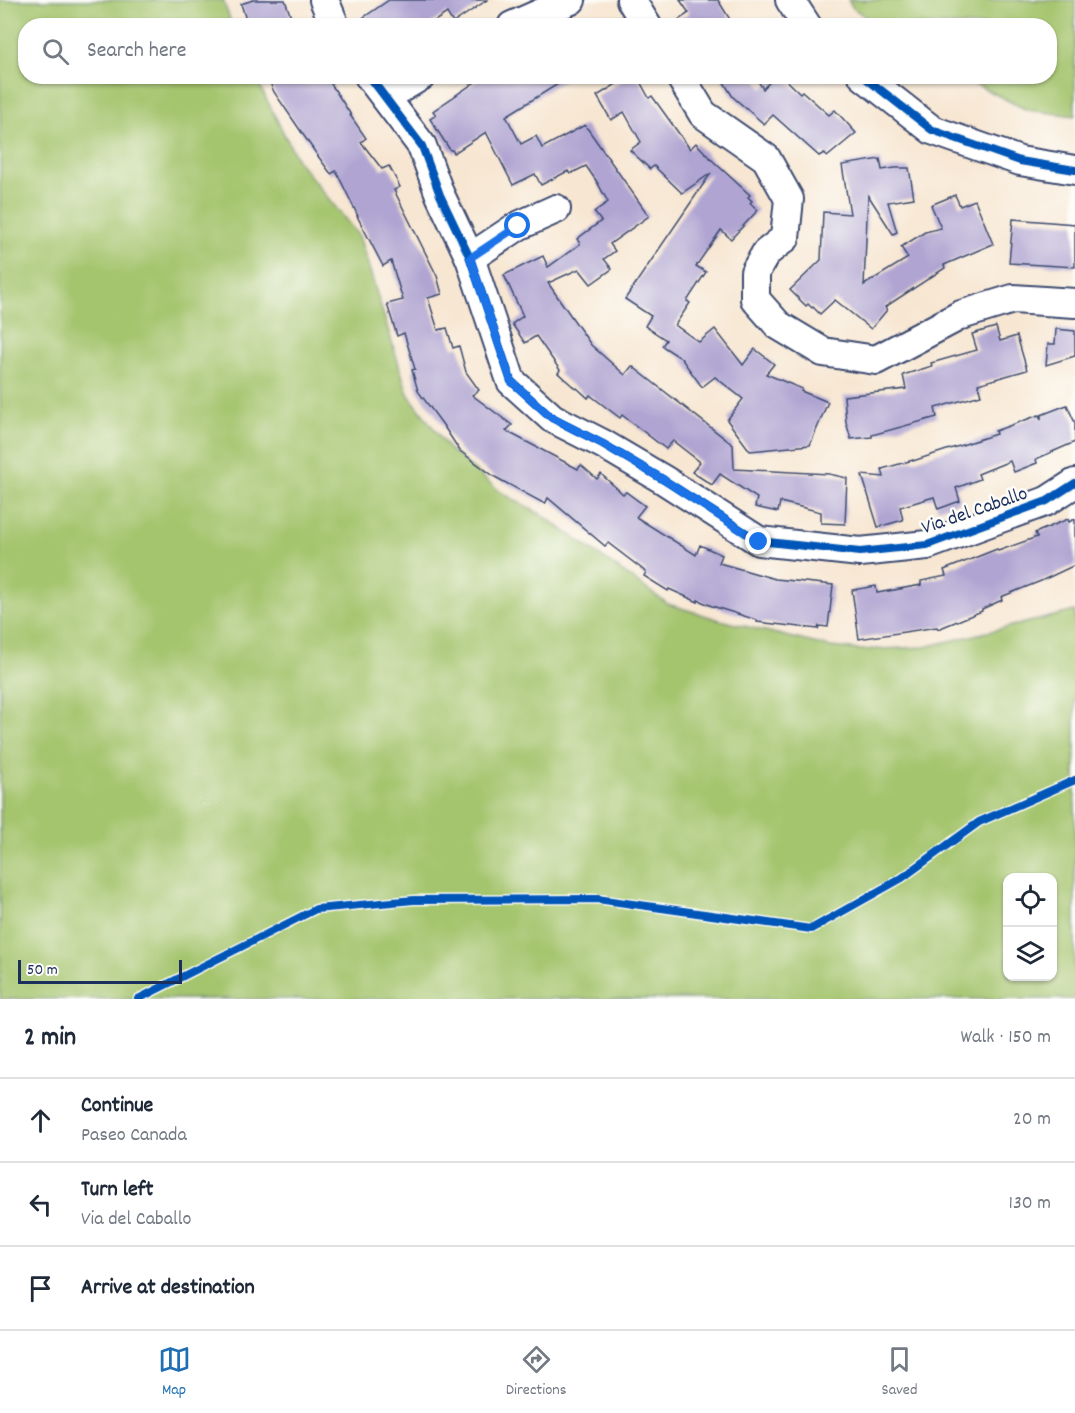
<!DOCTYPE html>
<html lang="en">
<head>
<meta charset="utf-8">
<style>
  :root { --surface:#fff; --page:#f2f2f3; --text:#1f2937; --muted:#747a83; --line:#e0e1e3; --accent:#1f6fb2 }
  body { margin:0; font-family:Dekko,sans-serif; background:var(--page); color:var(--text) }
  .controls { position:absolute; right:18px; bottom:18px; display:grid; overflow:hidden; border-radius:12px; box-shadow:0 2px 4px #0004 }
  .controls button { width:54px; height:54px; display:grid; place-items:center; padding:0; border:0; border-bottom:2px solid var(--line); background:var(--surface); color:var(--text); font:30px sans-serif }
  .scale { position:absolute; left:18px; bottom:15px; width:164px; box-sizing:border-box; padding-left:6px; border:3px solid #1b2f5e; border-top:0; font-size:16px; line-height:21px; white-space:nowrap; color:#1b2f5e; -webkit-text-stroke:4px #fdfcf7; paint-order:stroke }
  .stop { position:absolute; width:18px; height:18px; margin:-14px; border:4px solid #1a73e8; border-radius:50%; background:#fff }
  .stop.end { background:#1a73e8; border-color:#fff; box-shadow:0 2px 6px #0008 }
  .list { margin:0; padding:0; list-style:none }
  h2 { display:flex; justify-content:space-between; align-items:center; height:78px; margin:0; padding:0 24px; font-size:26px }
  h2 small { font-size:20px; font-weight:400; color:var(--muted) }
  .list li { display:grid; grid-template-columns:39px 1fr auto; gap:18px; align-items:center; box-sizing:border-box; height:84px; padding:0 24px; border-top:2px solid var(--line) }
  .list b { display:block; font-size:22px; white-space:nowrap }
  .list p { margin:0; font-size:20px; white-space:nowrap; color:var(--muted) }
  .list em { font-size:20px; font-style:normal; color:var(--muted) }
  .icon { flex:none; width:33px; height:33px; fill:none; stroke:currentColor; stroke-width:2; stroke-linecap:round; stroke-linejoin:round }
  .map { position:relative; flex:none; width:1075px; height:999px; overflow:hidden }
  .search { position:absolute; background:var(--surface); box-shadow:0 2px 4px #0004; left:18px; right:18px; top:18px; height:66px; display:flex; align-items:center; gap:15px; box-sizing:border-box; padding:0 21px; border-radius:24px; color:var(--muted); font-size:22px }
  .sheet { height:330px; background:var(--surface) }
  nav { display:flex; justify-content:space-around; align-items:center; box-sizing:border-box; height:84px; border-top:2px solid var(--line); background:var(--surface); font-size:16px; color:var(--muted) }
  nav a { display:grid; justify-items:center; gap:3px }
  nav .on { color:var(--accent) }
  .map>svg:first-child { display:block }
  .green { fill:#a4c46d; stroke:#607a66; stroke-width:1.5; fill-rule:evenodd }
  .building { fill:#b0a5d2 }
  .lines { fill:none; stroke-linecap:round; stroke-linejoin:round }
  .minor-casing { stroke:#3c4a6f; stroke-width:32 }
  .minor { stroke:#fff; stroke-width:28 }
  .cycleway-casing { stroke:#fdfcf7; stroke-width:11 }
  .cycleway { stroke:#0057b8; stroke-width:8 }
  .route { stroke:#1a73e8; stroke-width:8 }
  .labels { text-anchor:middle; stroke-width:5; stroke-linejoin:round; paint-order:stroke }
  .street-label { font-size:20px; fill:#1b2f5e; stroke:#fdfcf7 }
</style>
</head>
<body>
<div class="map">
<svg width="1075" height="999" viewBox="0 0 1075 999">
  <rect width="100%" height="100%" fill="#fdfcf7"/>
  <filter id="ink" filterUnits="userSpaceOnUse"><feTurbulence type="fractalNoise" baseFrequency=".0167" numOctaves="2"/><feDisplacementMap in="SourceGraphic" scale="12" xChannelSelector="R" yChannelSelector="G"/><feConvolveMatrix kernelMatrix="1 2 1 2 8 2 1 2 1" color-interpolation-filters="sRGB"/></filter>
  <filter id="wash" filterUnits="userSpaceOnUse"><feTurbulence type="fractalNoise" baseFrequency=".008" numOctaves="4" result="noise"/><feDisplacementMap in="SourceGraphic" scale="24" xChannelSelector="R" yChannelSelector="G"/><feGaussianBlur stdDeviation="1.35" result="paint"/><feColorMatrix in="noise" values="0 0 0 0 0 0 0 0 0 0 0 0 0 0 0 0 0 1.4 0 .05"/><feComposite in="paint" operator="in"/></filter>
  <g filter="url(#wash)">
    <rect width="100%" height="100%" fill="#f7e6d1"/>
    <g class="green">
      <path d="M0,0H223L232,25L26,26V76L255,77L298,161L359,236L408,394L449,449L502,493L542,515L668,604L720,620L830,647L860,650L925,647L1075,611V999H0ZM1008,878H1052V976H1008Z"/>
      <polygon points="848,0 1075,0 1075,116 1027,110 961,77 1050,76 1050,26 877,25 853,8"/>
    </g>
    <g id="blocks">
      <g class="building">
        <polygon points="253,0 285,0 294,26 248,26 241,4"/>
        <polygon points="389,0 487,0 453,23 447,13 427,26 351,26"/>
        <polygon points="680,0 718,0 734,26 669,26 689,13"/>
        <polygon points="267,76 326,76 351,115 350,115 366,138 361,142 382,169 389,166 400,187 394,190 437,276 442,294 428,298 438,330 447,328 453,348 459,346 466,372 479,390 472,395 512,425 506,431 578,469 581,465 597,479 601,474 623,494 626,492 645,506 636,517 696,555 700,545 722,555 719,563 775,579 833,585 828,627 819,626 818,629 757,622 757,620 712,606 698,600 698,602 669,589 668,591 644,576 646,572 608,543 605,546 548,498 545,504 495,477 460,451 443,425 418,391 412,370 415,369 404,333 397,336 387,304 403,300 391,261 383,266 357,216 358,216 336,171 331,174 315,152 274,92"/>
        <polygon points="484,76 571,76 506,116 521,144 536,136 542,148 585,125 649,216 610,244 615,251 604,259 612,269 591,284 579,269 548,283 591,345 625,375 632,366 733,445 734,469 829,474 847,478 845,524 821,523 821,512 780,502 778,512 755,507 757,498 720,474 712,485 692,472 700,462 673,441 666,449 622,415 620,418 590,395 588,398 577,388 576,389 558,373 560,370 536,336 525,343 512,324 523,316 504,275 543,256 548,267 580,244 577,239 601,221 594,212 608,202 597,182 586,166 570,174 568,171 541,185 535,174 513,185 486,132 454,153 452,150 450,150 430,119 436,115 433,111"/>
        <polygon points="629,76 637,76 649,98 652,96 690,149 696,143 713,161 750,195 748,197 752,201 750,203 758,210 731,239 721,230 696,266 706,272 687,301 690,303 675,325 699,342 715,329 743,365 755,349 774,364 766,374 802,389 801,391 828,402 810,445 750,451 727,420 743,399 715,377 702,387 681,358 662,346 666,340 645,326 651,316 625,299 711,173 682,193 654,166 650,169 630,150 641,142 624,112 611,120 597,96"/>
        <polygon points="720,76 755,76 763,89 775,76 782,76 800,93 802,91 829,115 835,110 856,133 827,157 824,153 819,156 773,115 764,124 733,97"/>
        <polygon points="880,159 882,170 895,168 909,168 914,198 888,202 897,232 893,234 868,195 864,285 908,258 901,247 925,232 941,228 931,205 955,195 960,206 975,200 993,244 944,265 945,268 885,307 887,310 871,329 835,300 820,314 813,307 812,308 808,304 806,306 790,290 821,260 823,212 850,214 842,165"/>
        <polygon points="1013,219 1075,224 1075,267 1009,263"/>
        <polygon points="996,327 1000,341 1017,336 1027,370 978,384 981,395 935,408 937,417 872,435 872,437 851,439 846,422 844,396 906,389 903,375 932,366 931,363 977,350 972,334"/>
        <polygon points="1056,329 1075,331 1075,356 1046,365 1048,344 1055,344"/>
        <polygon points="1067,405 1075,423 1075,442 1036,459 1037,463 1014,472 1010,461 978,474 980,479 956,488 960,501 938,509 934,497 900,507 903,520 878,527 862,475 884,477 882,469 913,460 913,461 996,434 995,431 1039,415 1041,420 1041,415"/>
        <polygon points="1068,519 1069,522 1075,519 1075,565 1041,581 1001,597 1002,600 982,609 982,611 938,629 937,627 859,639 852,590 876,586 877,593 921,585 921,581 946,576 944,570 997,549 998,551 1037,537 1035,533"/>
      </g>
    </g>
  </g>
  <g filter="url(#ink)">
    <use href="#blocks" fill-opacity="0" stroke="#3c4a6f" stroke-width="1.5"/>
    <g class="lines">
      <g class="minor-casing">
        <g id="minor">
          <polyline points="324,0 335,26"/>
          <polyline points="631,0 647,26"/>
          <polyline points="790,0 807,26"/>
          <polyline points="512,26 571,0"/>
          <polyline points="369,76 422,146 440,195 470,258 511,381 552,418 603,444 664,480 759,541 860,552 927,545 1047,501 1075,483"/>
          <polyline points="680,76 703,114 766,158 789,199 785,238 766,253 755,272 755,299 778,325 823,352 876,360 961,315 1013,299 1075,303"/>
          <polyline points="863,76 932,130 1020,161 1075,170"/>
          <polyline points="386,97 421,76"/>
          <polyline points="470,258 518,226 556,209"/>
        </g>
      </g>
      <use href="#minor" class="minor"/>
      <g class="cycleway-casing">
        <g id="cycleway">
          <polyline points="369,76 422,146 440,195 470,258 511,381 552,418 603,444 664,480 759,541 860,552 927,545 1047,501 1075,483"/>
          <polyline points="863,76 932,130 1020,161 1075,170"/>
          <polyline points="138,999 316,909 414,900 597,899 811,929 902,878 979,822 1075,780"/>
        </g>
      </g>
      <use href="#cycleway" class="cycleway"/>
    </g>
  </g>
  <g class="lines" filter="url(#ink)">
    <polyline class="route" points="518,226 470,258 511,381 552,418 603,444 664,480 759,542"/>
  </g>
  <g class="labels">
    <g class="street-label">
      <text transform="translate(974 509) rotate(-19)" y="7">Via del Caballo</text>
    </g>
  </g>
</svg>
<div class="controls">
<button><svg class="icon" aria-label="locate" viewBox="0 0 24 24"><circle cx="12" cy="12" r="6"/><path d="M12 2v4M12 18v4M2 12h4M18 12h4"/></svg></button>
<button><svg class="icon" aria-label="layers" viewBox="0 0 24 24"><path d="M12 4l9 5-9 5-9-5zM3 14l9 5 9-5"/></svg></button>
</div>
<div class="scale">50 m</div>
<div class="stop" style="left:518px;top:226px"></div>
<div class="stop end" style="left:759px;top:542px"></div>
<div class="search"><svg class="icon" aria-label="search" viewBox="0 0 24 24"><circle cx="10" cy="10" r="6"/><path d="M15 15l6 6"/></svg>Search here</div>
</div>
<section class="sheet">
<h2>2 min<small>Walk · 150 m</small></h2>
<ul class="list">
<li><svg class="icon" aria-label="ahead" viewBox="0 0 24 24"><path d="M12 20V5M6 11l6-6 6 6"/></svg><div><b>Continue</b><p>Paseo Canada</p></div><em>20 m</em></li>
<li><svg class="icon" aria-label="left" viewBox="0 0 24 24"><path d="M17 20v-9H6M10 6l-5 5 5 5"/></svg><div><b>Turn left</b><p>Via del Caballo</p></div><em>130 m</em></li>
<li><svg class="icon" aria-label="arrive" viewBox="0 0 24 24"><path d="M6 21V4h12l-3 4 3 4H6"/></svg><div><b>Arrive at destination</b></div></li>
</ul>
</section>
<nav>
<a class="on"><svg class="icon" aria-label="map" viewBox="0 0 24 24"><path d="M3 6l6-2 6 2 6-2v14l-6 2-6-2-6 2zM9 4v14M15 6v14"/></svg>Map</a>
<a><svg class="icon" aria-label="directions" viewBox="0 0 24 24"><path d="M12 3l9 9-9 9-9-9zM9 14v-3h6M13 9l2 2-2 2"/></svg>Directions</a>
<a><svg class="icon" aria-label="saved" viewBox="0 0 24 24"><path d="M7 4h10v16l-5-4-5 4z"/></svg>Saved</a>
</nav>
</body>
</html>
